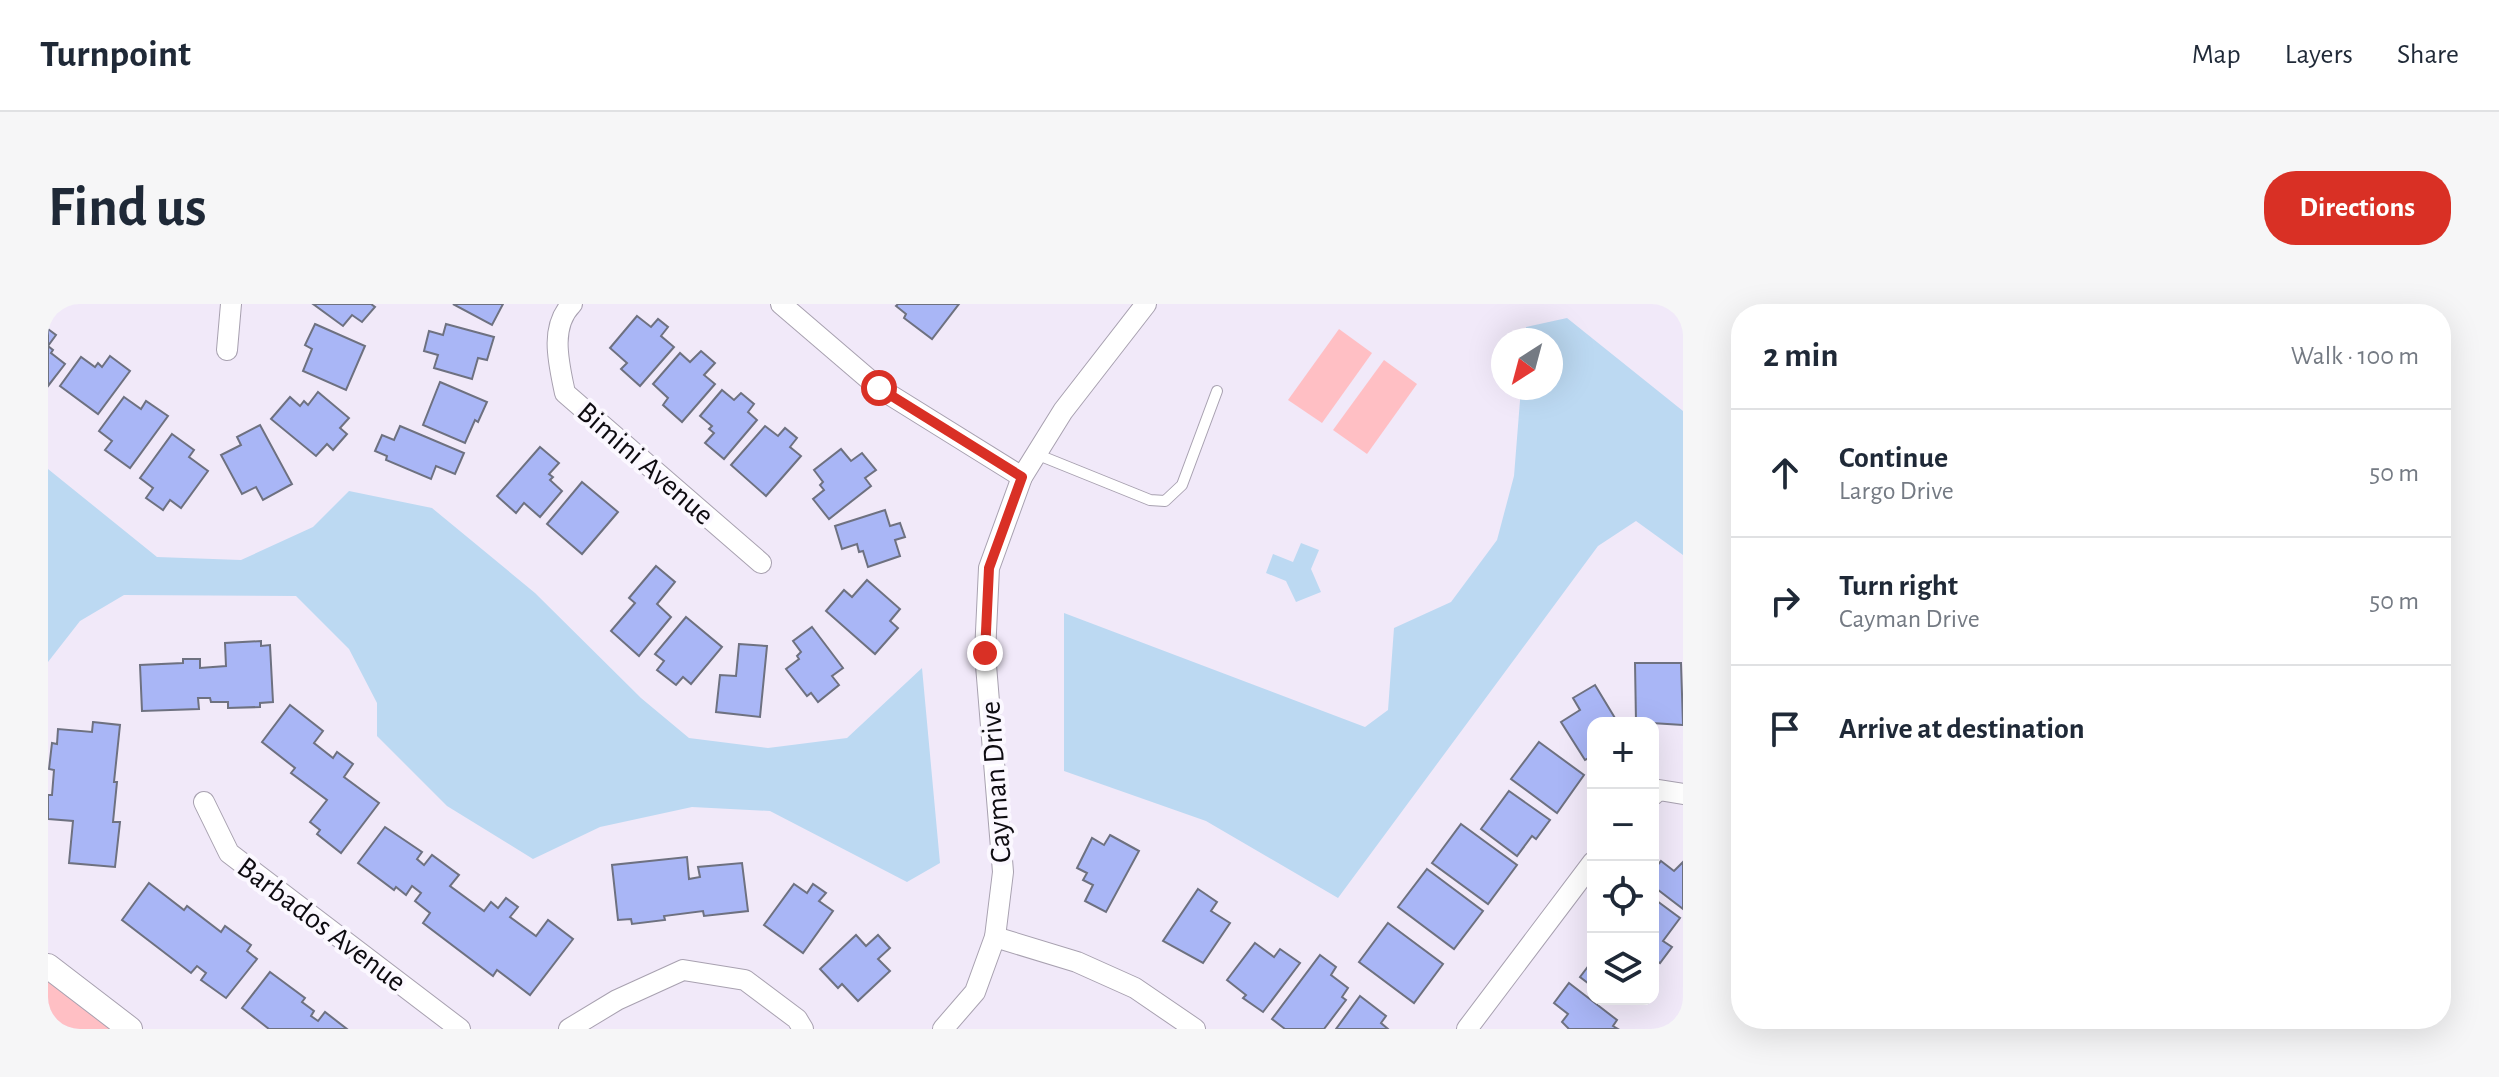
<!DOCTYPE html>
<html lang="en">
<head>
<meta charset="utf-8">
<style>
  :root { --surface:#fff; --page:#f6f6f7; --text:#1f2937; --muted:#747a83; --line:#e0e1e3; --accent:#d93025 }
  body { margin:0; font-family:"Alegreya Sans",sans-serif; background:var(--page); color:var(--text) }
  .controls { position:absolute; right:24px; bottom:24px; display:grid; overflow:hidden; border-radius:16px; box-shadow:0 8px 32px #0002 }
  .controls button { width:72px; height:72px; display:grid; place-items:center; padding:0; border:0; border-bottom:2px solid var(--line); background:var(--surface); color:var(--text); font:40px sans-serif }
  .compass { position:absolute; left:1443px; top:24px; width:72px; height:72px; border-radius:50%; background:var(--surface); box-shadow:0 8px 32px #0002; rotate:216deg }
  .stop { position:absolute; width:24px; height:24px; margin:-18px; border:6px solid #d93025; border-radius:50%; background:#fff }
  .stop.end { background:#d93025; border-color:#fff; box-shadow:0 2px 8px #0008 }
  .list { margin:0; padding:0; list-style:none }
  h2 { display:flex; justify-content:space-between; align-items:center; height:104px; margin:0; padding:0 32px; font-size:34px }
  h2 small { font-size:26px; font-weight:400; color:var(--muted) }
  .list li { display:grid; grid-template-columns:52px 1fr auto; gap:24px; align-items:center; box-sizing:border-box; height:128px; padding:0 32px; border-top:2px solid var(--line) }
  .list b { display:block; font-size:30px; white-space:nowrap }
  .list p { margin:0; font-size:26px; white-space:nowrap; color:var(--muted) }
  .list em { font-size:26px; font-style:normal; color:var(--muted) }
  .icon { flex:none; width:44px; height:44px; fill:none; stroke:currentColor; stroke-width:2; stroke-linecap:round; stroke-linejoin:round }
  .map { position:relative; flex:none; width:1635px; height:725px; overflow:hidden; border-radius:32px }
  header { display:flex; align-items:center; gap:48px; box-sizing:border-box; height:112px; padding:0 40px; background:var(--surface); border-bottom:2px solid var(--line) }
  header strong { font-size:38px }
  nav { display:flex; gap:44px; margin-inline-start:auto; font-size:28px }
  .intro { display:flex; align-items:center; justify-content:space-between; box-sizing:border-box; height:192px; padding:0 48px }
  h1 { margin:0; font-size:56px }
  .button { padding:20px 36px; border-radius:32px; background:var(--accent); color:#fff; font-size:28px; font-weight:700 }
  main { display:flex; gap:48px; padding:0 48px }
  aside { flex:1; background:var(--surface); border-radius:32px; box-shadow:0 8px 32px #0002 }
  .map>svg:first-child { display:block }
  .green { fill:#ffbfc4 }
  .water { fill:#bcd9f2 }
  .building { fill:#a9b6f6; stroke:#6e7180; stroke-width:2 }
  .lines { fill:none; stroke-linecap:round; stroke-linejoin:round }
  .service-casing { stroke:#a8a1b0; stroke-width:12 }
  .minor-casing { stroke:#a8a1b0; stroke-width:22 }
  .tertiary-casing { stroke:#a8a1b0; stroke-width:26 }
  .service { stroke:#fff; stroke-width:10 }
  .minor { stroke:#fff; stroke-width:20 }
  .tertiary { stroke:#fff; stroke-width:24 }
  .route { stroke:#d93025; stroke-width:10 }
  .labels { text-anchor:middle; stroke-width:8; stroke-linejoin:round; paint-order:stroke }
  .street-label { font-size:30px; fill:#0e0c11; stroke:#fbf8ff }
</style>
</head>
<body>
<header>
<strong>Turnpoint</strong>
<nav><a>Map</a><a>Layers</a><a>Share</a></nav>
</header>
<div class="intro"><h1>Find us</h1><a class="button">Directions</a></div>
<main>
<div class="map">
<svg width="1635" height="725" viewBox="0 0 1635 725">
  <rect width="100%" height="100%" fill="#f1e9f9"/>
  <g class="green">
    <polygon points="1291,25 1324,49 1274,119 1240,96"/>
    <polygon points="1336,56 1369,80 1319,150 1285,126"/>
    <polygon points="0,662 82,725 0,725"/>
  </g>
  <g class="water">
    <polygon points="1519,14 1635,107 1635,251 1588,217 1550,242 1290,594 1158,517 1016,467 1016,309 1317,423 1340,406 1346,324 1403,298 1449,236 1466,172 1473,84 1503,84 1503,36 1477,36 1478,23"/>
    <polygon points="0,165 109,253 193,256 265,223 301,187 384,204 487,289 593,394 641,434 720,444 799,434 874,364 892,559 859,578 722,507 644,503 552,523 485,555 399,502 329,432 329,399 301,345 248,292 76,291 32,317 0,358"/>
    <polygon points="1253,239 1271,246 1263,265 1273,288 1248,298 1238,277 1218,269 1225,250 1245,258"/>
  </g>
  <g class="building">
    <polygon points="265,0 323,0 327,3 314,18 304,11 295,22"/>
    <polygon points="405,0 455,0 444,21"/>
    <polygon points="850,0 911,0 884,35 856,14 858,10 848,2"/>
    <polygon points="589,12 603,23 610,15 620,23 613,32 626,43 592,82 573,65 579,59 562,44"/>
    <polygon points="267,20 317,42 298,86 255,67 264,45 257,41"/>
    <polygon points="398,20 446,33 439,56 430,54 424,75 386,64 390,51 376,47 381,27 395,31"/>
    <polygon points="0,25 8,31 0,42 5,46 3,49 17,60 0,82"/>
    <polygon points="653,47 667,59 656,71 667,80 634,118 615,101 620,94 605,80 632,49 642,58"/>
    <polygon points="62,52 82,67 50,110 12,82 33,53 47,63 50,59 54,63"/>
    <polygon points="392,78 439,98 430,118 427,116 417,139 375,121"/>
    <polygon points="674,86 686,96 693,89 706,100 700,108 709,116 676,155 657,139 666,129 661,125 664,122 652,112"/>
    <polygon points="270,88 301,114 292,124 299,130 285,146 279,140 268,152 223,115 242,93 252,102 256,97 260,101"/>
    <polygon points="76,93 93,105 98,97 120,112 82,164 57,146 64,137 51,127"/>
    <polygon points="212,121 244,180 215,196 208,183 194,190 173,151 193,141 189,133"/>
    <polygon points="352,122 416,149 407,170 388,162 383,175 338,156 339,152 327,147 334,131 346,136"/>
    <polygon points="717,122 730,132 737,124 749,134 742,143 753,152 718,192 683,161"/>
    <polygon points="124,130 146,146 141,153 160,167 133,204 122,196 115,206 98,194 105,184 92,174"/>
    <polygon points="492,143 511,159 501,170 505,173 502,176 514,187 492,213 476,199 468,209 449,192"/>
    <polygon points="793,145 803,157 814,149 828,166 817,174 823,182 781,215 765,195 776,186 772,181 775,178 766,166"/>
    <polygon points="534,178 570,208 534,250 499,220"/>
    <polygon points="837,206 842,222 852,219 857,233 847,236 852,252 820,263 815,247 811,248 809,240 794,245 787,222"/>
    <polygon points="608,262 627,278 609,300 623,313 591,352 563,327 587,299 581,294"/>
    <polygon points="819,276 852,305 842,317 850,324 827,350 778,307 796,286 804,293"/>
    <polygon points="638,313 674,343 643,380 635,373 628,381 609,366 616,357 607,350"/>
    <polygon points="764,323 795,364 784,372 791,381 770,398 763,389 759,392 738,365 751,355 749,352 753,348 745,337"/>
    <polygon points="213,337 213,342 222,341 225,398 212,399 212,403 180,404 180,398 163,398 162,394 150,394 151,405 94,407 92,361 135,359 135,355 152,355 152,364 178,362 177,339"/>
    <polygon points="691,340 719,342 712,413 668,408 672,371 688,372"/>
    <polygon points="1587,359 1633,359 1635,421 1588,418"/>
    <polygon points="1547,381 1570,419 1545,419 1545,452 1537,456 1513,418 1532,406 1525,394"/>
    <polygon points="242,401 275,427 266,439 285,454 289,448 305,460 296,473 331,499 293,549 269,530 272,526 262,518 279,496 243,469 247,464 214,438"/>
    <polygon points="45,418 72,421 66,478 69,478 65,518 72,518 67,563 21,559 25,517 0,515 0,491 4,491 6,466 1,465 4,439 9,440 10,425 44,428"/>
    <polygon points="1491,438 1536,471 1509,509 1463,475"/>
    <polygon points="1461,487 1502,516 1488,535 1484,532 1469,552 1433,525"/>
    <polygon points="1413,520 1469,561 1440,600 1384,559"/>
    <polygon points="337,523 374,548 369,555 376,561 384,551 411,571 402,582 436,607 443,598 450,604 458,594 470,603 462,613 488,632 500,616 525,635 482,691 449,666 445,672 375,619 382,609 367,597 373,589 364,582 358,591 348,583 346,586 310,559"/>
    <polygon points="1062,531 1091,547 1058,608 1037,597 1045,581 1035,576 1039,569 1029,564 1044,534 1056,541"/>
    <polygon points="639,553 641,575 652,573 650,563 694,559 700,607 656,612 655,607 616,612 617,616 584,620 583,615 570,616 564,561"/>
    <polygon points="1613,557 1626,567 1635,558 1635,605 1605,582 1605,567"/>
    <polygon points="1379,565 1435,607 1406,645 1350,603"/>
    <polygon points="101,579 136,606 139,602 173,628 177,622 203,641 199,647 209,655 178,694 153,676 158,669 149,662 143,669 74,616"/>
    <polygon points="746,580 759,589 765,580 778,589 771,597 785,607 755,649 716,621"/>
    <polygon points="1150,585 1169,598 1163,607 1182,619 1155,659 1115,637"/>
    <polygon points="1605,594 1632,614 1615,637 1624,643 1612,659 1605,654"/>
    <polygon points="1340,619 1395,660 1366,699 1311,658"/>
    <polygon points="808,631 818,642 830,631 842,644 830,655 842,667 810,697 794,680 790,684 772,665"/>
    <polygon points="1207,639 1226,653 1232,645 1252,659 1215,708 1195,694 1198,691 1179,676"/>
    <polygon points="1272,651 1288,663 1283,671 1300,684 1294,693 1298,696 1276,725 1237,725 1224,715"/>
    <polygon points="1545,656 1545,683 1532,673"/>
    <polygon points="222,668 257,694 254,698 266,707 263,712 270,717 277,708 299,725 221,725 194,704"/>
    <polygon points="1521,679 1569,716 1565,722 1570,725 1521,725 1514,718 1520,710 1506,699"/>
    <polygon points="1312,692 1338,712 1333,719 1340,725 1288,725"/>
  </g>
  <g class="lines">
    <g class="service-casing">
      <polyline id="service" points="988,150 1102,196 1117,197 1134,181 1169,87"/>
    </g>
    <g class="minor-casing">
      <g id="minor">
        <path d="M524,0C501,23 511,60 517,89L713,259"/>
        <polyline points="733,0 831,84 974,173"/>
        <polyline points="179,46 183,0"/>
        <polyline points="1605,491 1611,486 1635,490"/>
        <polyline points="156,498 181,549 412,725"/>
        <polyline points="947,633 1029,658 1087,684 1147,725"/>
        <polyline points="521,725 569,696 635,666 697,676 749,715 755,725"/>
        <polyline points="895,725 927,688 947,633 955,568 937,349 941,264 974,173 1015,107 1098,0"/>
        <polyline points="1419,725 1545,558"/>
      </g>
    </g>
    <g class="tertiary-casing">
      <polyline id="tertiary" points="0,662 82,725"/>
    </g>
    <use href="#service" class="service"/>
    <use href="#minor" class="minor"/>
    <use href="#tertiary" class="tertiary"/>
  </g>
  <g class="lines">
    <polyline class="route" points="831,84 974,173 941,264 937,349"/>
  </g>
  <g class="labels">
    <g class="street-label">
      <text transform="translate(598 159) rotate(41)" y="10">Bimini Avenue</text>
      <text transform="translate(947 478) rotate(-94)" y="10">Cayman Drive</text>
      <text transform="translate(274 620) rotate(37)" y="10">Barbados Avenue</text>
    </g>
  </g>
</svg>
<div class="controls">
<button>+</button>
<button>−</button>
<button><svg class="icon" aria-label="locate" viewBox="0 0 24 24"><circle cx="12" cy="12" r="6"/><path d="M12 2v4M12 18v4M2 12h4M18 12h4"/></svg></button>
<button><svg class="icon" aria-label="layers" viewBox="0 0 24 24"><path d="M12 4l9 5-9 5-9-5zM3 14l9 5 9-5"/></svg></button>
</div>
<svg class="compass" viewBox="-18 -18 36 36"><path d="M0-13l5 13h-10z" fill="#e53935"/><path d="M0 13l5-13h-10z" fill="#747a83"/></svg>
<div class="stop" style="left:831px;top:84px"></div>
<div class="stop end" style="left:937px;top:349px"></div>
</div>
<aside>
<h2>2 min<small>Walk · 100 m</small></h2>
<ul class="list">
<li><svg class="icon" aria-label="ahead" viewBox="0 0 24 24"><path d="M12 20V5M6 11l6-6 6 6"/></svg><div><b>Continue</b><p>Largo Drive</p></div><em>50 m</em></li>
<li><svg class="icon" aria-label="right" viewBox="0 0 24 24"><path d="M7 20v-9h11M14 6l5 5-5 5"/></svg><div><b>Turn right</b><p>Cayman Drive</p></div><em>50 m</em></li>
<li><svg class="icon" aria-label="arrive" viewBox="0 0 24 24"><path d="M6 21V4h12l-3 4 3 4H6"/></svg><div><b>Arrive at destination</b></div></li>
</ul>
</aside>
</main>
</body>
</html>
